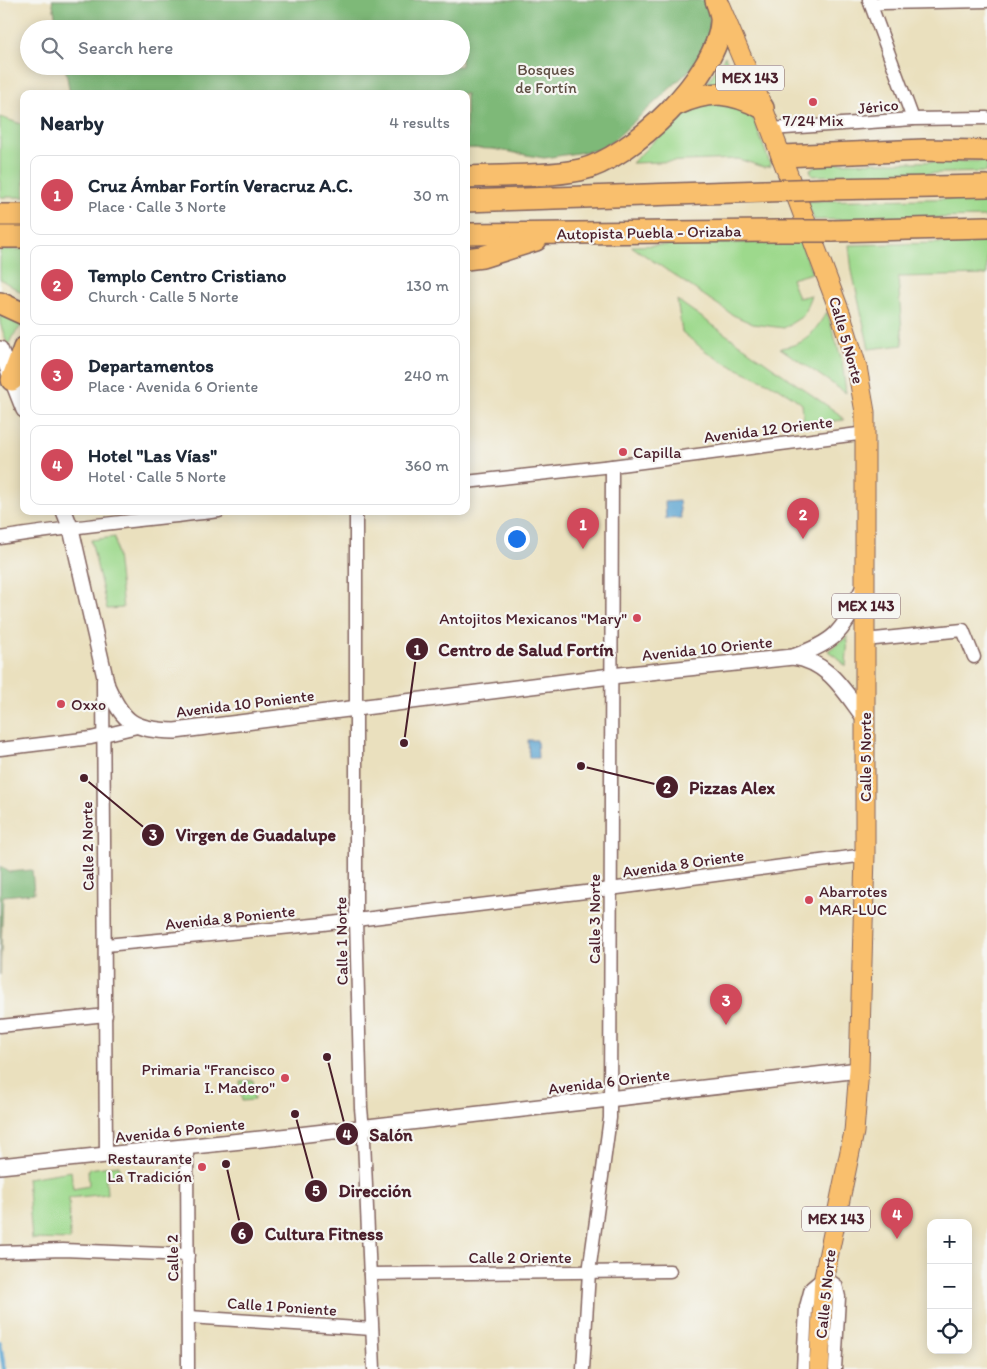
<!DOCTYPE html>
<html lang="en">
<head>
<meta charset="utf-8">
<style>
  :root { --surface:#fff; --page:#f6f6f7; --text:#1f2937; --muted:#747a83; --line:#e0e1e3; --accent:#d1495b }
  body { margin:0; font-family:Itim,sans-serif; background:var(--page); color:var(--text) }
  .controls { position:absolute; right:15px; bottom:15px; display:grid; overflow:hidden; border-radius:10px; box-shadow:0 2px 12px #0003 }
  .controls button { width:45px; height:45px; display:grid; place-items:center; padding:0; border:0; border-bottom:1px solid var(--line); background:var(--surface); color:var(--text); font:25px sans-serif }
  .you { position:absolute; left:516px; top:538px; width:18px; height:18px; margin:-12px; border:4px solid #fff; border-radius:50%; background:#1a73e8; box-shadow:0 0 0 8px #1a73e833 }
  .badge { display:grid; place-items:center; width:32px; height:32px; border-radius:50%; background:var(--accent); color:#fff; font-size:16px; font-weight:700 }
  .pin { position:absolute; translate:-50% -41px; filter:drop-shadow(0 1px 2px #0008) }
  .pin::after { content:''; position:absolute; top:26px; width:18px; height:15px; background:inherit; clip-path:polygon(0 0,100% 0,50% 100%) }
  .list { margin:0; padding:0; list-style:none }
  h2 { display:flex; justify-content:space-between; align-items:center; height:65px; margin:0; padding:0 20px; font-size:21px }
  h2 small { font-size:16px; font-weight:400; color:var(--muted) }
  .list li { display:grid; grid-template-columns:32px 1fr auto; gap:15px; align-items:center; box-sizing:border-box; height:80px; margin:0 10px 10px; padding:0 10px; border:1px solid var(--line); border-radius:10px }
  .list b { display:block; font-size:19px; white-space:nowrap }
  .list p { margin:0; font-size:16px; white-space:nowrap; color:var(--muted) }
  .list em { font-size:16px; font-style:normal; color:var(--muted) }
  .icon { flex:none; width:28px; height:28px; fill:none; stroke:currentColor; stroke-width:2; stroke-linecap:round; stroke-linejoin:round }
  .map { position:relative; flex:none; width:987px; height:1369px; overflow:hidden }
  .search { position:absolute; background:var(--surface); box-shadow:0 2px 12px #0003; left:20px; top:20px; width:450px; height:55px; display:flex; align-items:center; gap:12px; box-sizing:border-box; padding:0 18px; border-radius:28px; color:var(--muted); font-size:19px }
  .panel { position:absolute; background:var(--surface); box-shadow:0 2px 12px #0003; left:20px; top:90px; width:450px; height:425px; border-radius:10px }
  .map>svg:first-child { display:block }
  .green { fill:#9dd98c; stroke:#747c5c }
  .forest { fill:#7eb978; stroke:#646c52 }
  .water { fill:#58a3d0; stroke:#51617e }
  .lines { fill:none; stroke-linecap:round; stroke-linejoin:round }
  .stream { stroke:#58a3d0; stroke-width:4.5 }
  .minor-casing { stroke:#82635e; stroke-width:15 }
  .tertiary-casing { stroke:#82635e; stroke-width:18 }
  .primary-casing { stroke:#82635e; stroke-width:21 }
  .motorway-casing { stroke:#82635e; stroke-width:24 }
  .minor { stroke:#fff; stroke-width:12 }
  .tertiary { stroke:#fff; stroke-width:15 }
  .primary { stroke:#f9bf6d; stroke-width:19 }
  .motorway { stroke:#f9bf6d; stroke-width:21 }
  .motorway-bridge-casing { stroke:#82635e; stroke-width:24; stroke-linecap:butt }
  .motorway-bridge { stroke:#f9bf6d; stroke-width:21 }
  .poi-dot { fill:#d1495b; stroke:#f6f6f2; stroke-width:2 }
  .labels { text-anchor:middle; stroke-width:4.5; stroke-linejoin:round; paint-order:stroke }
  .shield { fill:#f6f6f2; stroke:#7e6067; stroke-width:1 }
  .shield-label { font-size:15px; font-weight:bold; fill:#4a1f2b }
  .park-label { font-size:16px; fill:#5f4e43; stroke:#f6f6f2 }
  .street-label { font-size:16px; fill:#4a1f2b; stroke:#f6f6f2 }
  .poi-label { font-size:16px; fill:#4a1f2b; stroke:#f6f6f2; text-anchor:start }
  .leader { fill:none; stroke:#4a1f2b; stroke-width:2 }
  .callout-dot { fill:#4a1f2b; stroke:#f6f6f2; stroke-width:2 }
  .mark-label { font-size:15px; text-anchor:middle; font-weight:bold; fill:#fff }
  .callout-label { font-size:18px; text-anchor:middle; font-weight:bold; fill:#4a1f2b; stroke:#f6f6f2; stroke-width:4.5; stroke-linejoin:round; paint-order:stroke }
</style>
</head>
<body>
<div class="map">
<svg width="987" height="1369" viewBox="0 0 987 1369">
  <rect width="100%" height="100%" fill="#f6f6f2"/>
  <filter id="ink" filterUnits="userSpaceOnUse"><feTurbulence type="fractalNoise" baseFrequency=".02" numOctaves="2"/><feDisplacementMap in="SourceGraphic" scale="10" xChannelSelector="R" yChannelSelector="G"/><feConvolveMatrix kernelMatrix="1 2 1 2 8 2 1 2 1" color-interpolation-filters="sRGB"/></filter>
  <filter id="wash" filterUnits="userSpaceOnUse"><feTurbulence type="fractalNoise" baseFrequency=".0096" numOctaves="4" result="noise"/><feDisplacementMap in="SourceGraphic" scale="20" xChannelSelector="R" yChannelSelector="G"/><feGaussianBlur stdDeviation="1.12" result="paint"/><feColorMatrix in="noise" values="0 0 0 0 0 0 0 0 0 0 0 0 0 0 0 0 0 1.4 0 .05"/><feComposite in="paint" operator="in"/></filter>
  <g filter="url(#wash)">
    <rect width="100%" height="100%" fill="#eae0be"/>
    <g class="green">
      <polygon points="725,56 738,89 702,85 709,80"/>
      <polygon points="710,102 750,110 771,166 764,167 738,159 632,163 679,116 693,107"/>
      <polygon points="0,117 24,125 24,197 0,197"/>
      <polygon points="987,161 987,172 812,176 810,169 822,163"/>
      <polygon points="987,198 987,217 814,220 807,201"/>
      <polygon points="800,241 812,273 791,279 798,298 811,295 803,316 784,328 753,324 733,315 631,246"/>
      <polygon points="987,242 987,275 898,277 903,345 869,349 852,271 849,245"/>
      <polygon points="24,249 24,294 0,279 0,250"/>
      <path d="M677,300L839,414L844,420L804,424L802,404C775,381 742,374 713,356C702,349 692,340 682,332Z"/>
      <path d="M827,312L842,361L846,393L780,348C808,344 812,334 827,312Z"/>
      <polygon points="0,315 24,323 12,337 8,346 0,323"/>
      <polygon points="115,537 123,608 107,609 91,540"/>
      <polygon points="848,636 846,667 839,659 828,651"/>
      <polygon points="253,1080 254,1100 242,1101 240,1081"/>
      <polygon points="119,1165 120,1178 106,1179 107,1194 69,1198 70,1240 32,1239 27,1178 71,1171 73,1189 89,1186 88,1169"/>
    </g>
    <g class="forest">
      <polygon points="52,0 704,0 709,10 710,32 707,46 691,69 613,141 597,150 544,158 493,149 466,148 466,94 70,94 65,66 461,66 461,29 58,29"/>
      <polygon points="0,866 9,872 32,870 34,893 3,896 0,975"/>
    </g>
    <g class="water">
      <polygon points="679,501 681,518 666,519 665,502"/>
      <polygon points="528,740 537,740 538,758 529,758"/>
    </g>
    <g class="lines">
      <polyline class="stream" points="0,1343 4,1369"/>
    </g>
  </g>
  <g filter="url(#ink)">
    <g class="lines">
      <g class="minor-casing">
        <g id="minor">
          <polyline points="869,0 913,119"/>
          <polyline points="871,5 881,3 987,1"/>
          <polyline points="771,129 913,119 987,118"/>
          <polyline points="466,482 612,466 866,433"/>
          <polyline points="356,511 356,919 361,1108 364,1140 374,1369"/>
          <path d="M0,538C73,526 146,520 219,511"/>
          <polyline points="865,640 963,630 974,657"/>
          <polyline points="103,680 106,1155"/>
          <polyline points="0,749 91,738 137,727"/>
          <polyline points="106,945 323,924 610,889 865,855"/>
          <polyline points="0,1026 106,1015"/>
          <polyline points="187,1147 188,1369"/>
          <polyline points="0,1252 63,1250 188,1255"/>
          <polyline points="370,1274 670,1271"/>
          <polyline points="189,1317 372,1329"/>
          <polyline points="583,1369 589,1272 610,1118 612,466"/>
          <polyline points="803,1369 806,1307 811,1288 824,1277 836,1285 839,1297 835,1369"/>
        </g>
      </g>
      <g class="tertiary-casing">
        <g id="tertiary">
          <polyline points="0,349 24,410"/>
          <path d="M64,511L71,529L107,686C124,724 134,730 175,731L611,676L793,657C843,639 842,629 865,585"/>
          <path d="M793,657C830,662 845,693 866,720"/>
          <polyline points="0,1166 290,1136 859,1070"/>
        </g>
      </g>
      <g class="primary-casing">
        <polyline id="primary" points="720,6 763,108 841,315 857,367 865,412 865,855 859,1070 854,1132 824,1277 819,1369"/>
      </g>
      <g class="motorway-casing">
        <g id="motorway">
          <path d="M678,104C711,89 731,92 763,108"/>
          <polyline points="782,156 924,150 987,151"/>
          <path d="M466,177C503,175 544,177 580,170C631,159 718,75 721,22C722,15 718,7 716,0"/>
          <polyline points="825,189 987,186"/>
          <polyline points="466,201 765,191"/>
          <polyline points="0,215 24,215"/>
          <polyline points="832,231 987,227"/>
          <polyline points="466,234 778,231"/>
          <polyline points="0,237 24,237"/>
          <polyline points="466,259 482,257 536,240"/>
          <polyline points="0,303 24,314"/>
          <polyline points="12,380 24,348"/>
        </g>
      </g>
      <use href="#minor" class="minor"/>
      <use href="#tertiary" class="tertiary"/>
      <use href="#primary" class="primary"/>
      <use href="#motorway" class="motorway"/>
      <g class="motorway-bridge-casing">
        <g id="motorway-bridge">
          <polyline points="765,191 825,189"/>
          <polyline points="778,231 832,231"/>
        </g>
      </g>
      <use href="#motorway-bridge" class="motorway-bridge"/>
    </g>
  </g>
  <g class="poi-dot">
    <circle cx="813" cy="102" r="5"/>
    <circle cx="623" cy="452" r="5"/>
    <circle cx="637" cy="618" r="5"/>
    <circle cx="61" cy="704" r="5"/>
    <circle cx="809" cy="900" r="5"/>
    <circle cx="285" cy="1078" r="5"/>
    <circle cx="202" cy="1167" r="5"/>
  </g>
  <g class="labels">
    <g class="shield">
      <rect x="716" y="65.5" width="68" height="25" rx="4"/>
      <rect x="832" y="593.5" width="68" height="25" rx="4"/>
      <rect x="802" y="1206.5" width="68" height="25" rx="4"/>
    </g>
    <g class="shield-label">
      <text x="750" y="83">MEX 143</text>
      <text x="866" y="611">MEX 143</text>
      <text x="836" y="1224">MEX 143</text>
    </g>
    <g class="park-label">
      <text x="546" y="75">Bosques<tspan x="546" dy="18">de Fortín</tspan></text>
    </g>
    <g class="street-label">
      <text transform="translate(878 106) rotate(-6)" y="6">Jérico</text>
      <text transform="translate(649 232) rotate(-1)" y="6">Autopista Puebla - Orizaba</text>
      <text transform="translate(847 340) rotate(74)" y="6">Calle 5 Norte</text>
      <text transform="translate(768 429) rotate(-7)" y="6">Avenida 12 Oriente</text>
      <text transform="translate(707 648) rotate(-6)" y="6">Avenida 10 Oriente</text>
      <text transform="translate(245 703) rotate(-7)" y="6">Avenida 10 Poniente</text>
      <text transform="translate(865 757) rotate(-90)" y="6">Calle 5 Norte</text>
      <text transform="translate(87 846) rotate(-91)" y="6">Calle 2 Norte</text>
      <text transform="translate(683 863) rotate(-8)" y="6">Avenida 8 Oriente</text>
      <text transform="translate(230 917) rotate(-6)" y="6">Avenida 8 Poniente</text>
      <text transform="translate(594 919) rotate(-90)" y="6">Calle 3 Norte</text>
      <text transform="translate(341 941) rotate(-91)" y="6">Calle 1 Norte</text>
      <text transform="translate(609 1081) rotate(-7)" y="6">Avenida 6 Oriente</text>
      <text transform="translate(180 1130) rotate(-6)" y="6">Avenida 6 Poniente</text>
      <text x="520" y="1263">Calle 2 Oriente</text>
      <text transform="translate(172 1258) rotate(-91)" y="6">Calle 2</text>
      <text transform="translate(825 1294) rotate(-84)" y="6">Calle 5 Norte</text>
      <text transform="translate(282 1306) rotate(4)" y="6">Calle 1 Poniente</text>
    </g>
    <g class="poi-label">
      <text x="813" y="126" text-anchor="middle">7/24 Mix</text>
      <text x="633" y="458">Capilla</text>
      <text x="627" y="624" text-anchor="end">Antojitos Mexicanos "Mary"</text>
      <text x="71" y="710">Oxxo</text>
      <text x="819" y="897">Abarrotes<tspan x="819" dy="18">MAR-LUC</tspan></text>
      <text x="275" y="1075" text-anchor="end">Primaria "Francisco<tspan x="275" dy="18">I. Madero"</tspan></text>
      <text x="192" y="1164" text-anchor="end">Restaurante<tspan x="192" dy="18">La Tradición</tspan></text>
    </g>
  </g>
  <path class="leader" d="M404 743L417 649M581 766L667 787M84 778L153 835M327 1057L347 1134M295 1114L316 1191M226 1164L242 1233"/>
  <g class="callout-dot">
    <circle cx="404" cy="743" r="5"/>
    <circle cx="581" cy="766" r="5"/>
    <circle cx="84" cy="778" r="5"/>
    <circle cx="327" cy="1057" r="5"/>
    <circle cx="295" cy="1114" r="5"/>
    <circle cx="226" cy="1164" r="5"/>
    <circle cx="417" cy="649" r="12"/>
    <circle cx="667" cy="787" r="12"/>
    <circle cx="153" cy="835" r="12"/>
    <circle cx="347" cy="1134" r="12"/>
    <circle cx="316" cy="1191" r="12"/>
    <circle cx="242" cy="1233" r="12"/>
  </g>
  <g class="mark-label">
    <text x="417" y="655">1</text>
    <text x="667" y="793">2</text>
    <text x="153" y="840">3</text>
    <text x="347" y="1140">4</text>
    <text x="316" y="1196">5</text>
    <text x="242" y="1239">6</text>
  </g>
  <g class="callout-label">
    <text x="526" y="656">Centro de Salud Fortín</text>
    <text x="732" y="794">Pizzas Alex</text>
    <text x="256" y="841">Virgen de Guadalupe</text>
    <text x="391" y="1141">Salón</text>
    <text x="375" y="1197">Dirección</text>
    <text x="324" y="1240">Cultura Fitness</text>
  </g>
</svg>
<div class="controls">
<button>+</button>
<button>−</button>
<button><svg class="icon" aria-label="locate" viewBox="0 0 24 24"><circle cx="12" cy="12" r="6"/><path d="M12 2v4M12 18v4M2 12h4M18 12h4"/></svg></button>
</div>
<div class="you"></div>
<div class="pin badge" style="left:583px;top:549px">1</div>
<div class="pin badge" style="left:803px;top:539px">2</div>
<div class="pin badge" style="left:726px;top:1025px">3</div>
<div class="pin badge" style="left:897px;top:1239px">4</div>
<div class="search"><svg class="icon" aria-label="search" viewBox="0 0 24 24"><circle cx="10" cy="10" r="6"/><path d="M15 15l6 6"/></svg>Search here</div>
<section class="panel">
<h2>Nearby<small>4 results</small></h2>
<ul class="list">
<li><span class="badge">1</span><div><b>Cruz Ámbar Fortín Veracruz A.C.</b><p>Place · Calle 3 Norte</p></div><em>30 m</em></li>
<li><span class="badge">2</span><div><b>Templo Centro Cristiano</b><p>Church · Calle 5 Norte</p></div><em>130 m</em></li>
<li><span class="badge">3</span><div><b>Departamentos</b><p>Place · Avenida 6 Oriente</p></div><em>240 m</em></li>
<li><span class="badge">4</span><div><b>Hotel &quot;Las Vías&quot;</b><p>Hotel · Calle 5 Norte</p></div><em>360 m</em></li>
</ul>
</section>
</div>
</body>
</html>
